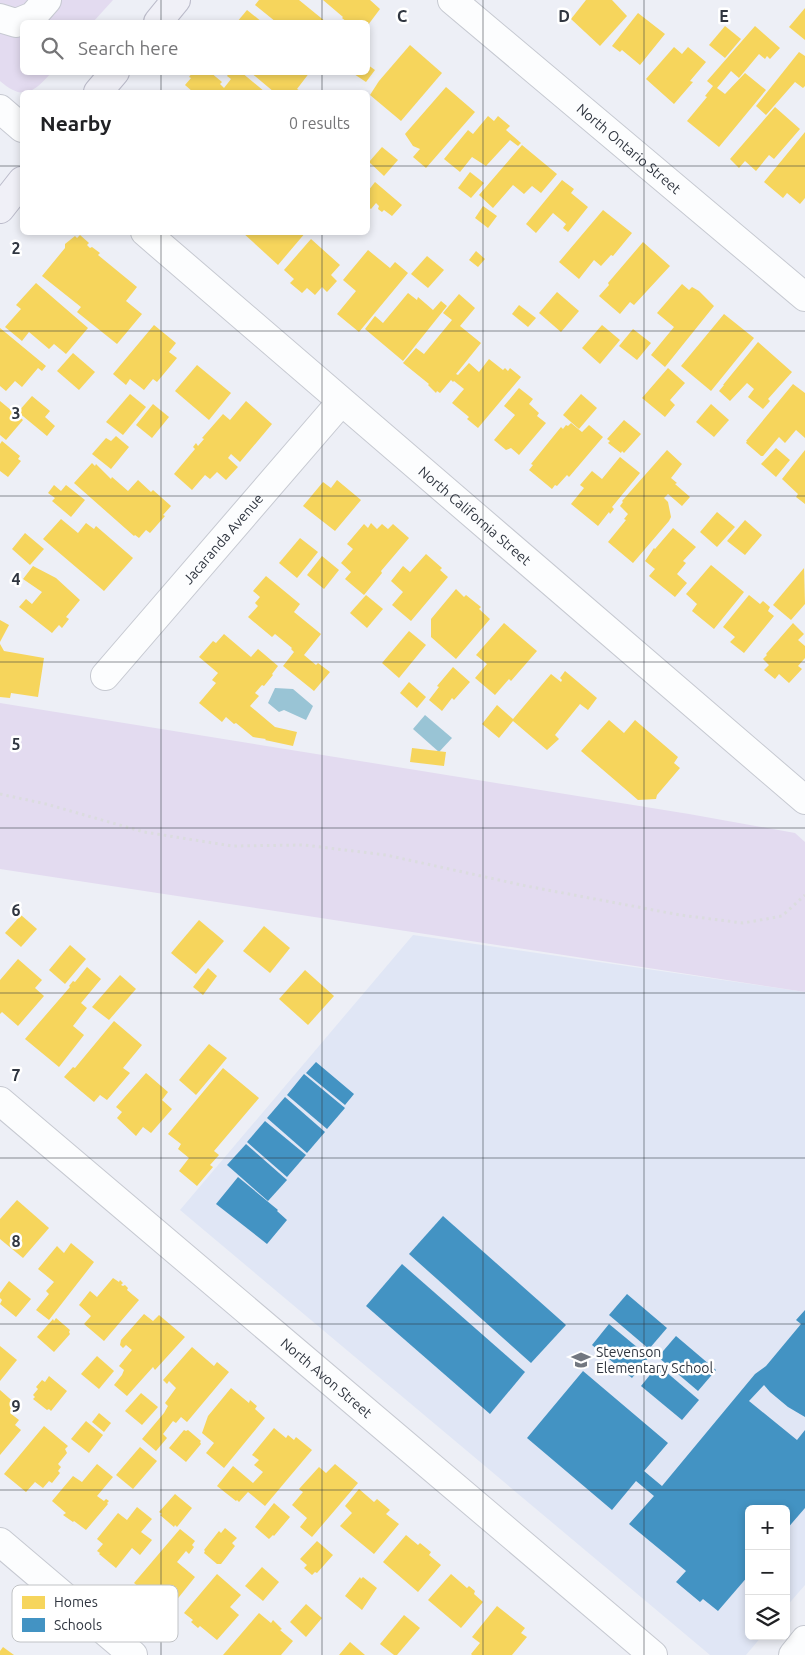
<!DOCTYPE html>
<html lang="en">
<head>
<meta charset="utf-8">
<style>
  :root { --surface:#fff; --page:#f2f2f2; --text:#202124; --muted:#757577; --line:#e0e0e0 }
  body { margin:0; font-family:Ubuntu,sans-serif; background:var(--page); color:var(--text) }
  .controls { position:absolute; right:15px; bottom:15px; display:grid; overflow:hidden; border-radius:8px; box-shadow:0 2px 8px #0003 }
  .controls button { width:45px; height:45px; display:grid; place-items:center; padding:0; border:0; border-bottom:1px solid var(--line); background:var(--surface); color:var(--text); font:25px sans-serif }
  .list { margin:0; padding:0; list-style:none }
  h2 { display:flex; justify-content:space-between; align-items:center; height:65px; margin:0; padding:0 20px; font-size:21px }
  h2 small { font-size:16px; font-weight:400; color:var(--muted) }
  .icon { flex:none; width:28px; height:28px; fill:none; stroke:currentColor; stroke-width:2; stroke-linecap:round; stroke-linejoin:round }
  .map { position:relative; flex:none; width:805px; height:1655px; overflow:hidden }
  .search { position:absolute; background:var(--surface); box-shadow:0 2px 8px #0003; left:20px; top:20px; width:350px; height:55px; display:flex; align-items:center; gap:12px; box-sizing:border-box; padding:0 18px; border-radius:8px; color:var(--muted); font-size:19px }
  .panel { position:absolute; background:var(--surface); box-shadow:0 2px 8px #0003; left:20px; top:90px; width:350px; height:145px; border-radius:8px }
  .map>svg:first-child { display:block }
  .built { fill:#e0e6f5 }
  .green { fill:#e3dbf0 }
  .water { fill:#99c4d5 }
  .homes { fill:#f6d55c }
  .schools { fill:#4393c3 }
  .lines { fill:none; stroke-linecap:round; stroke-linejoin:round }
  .minor-casing { stroke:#c6c9d1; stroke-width:30 }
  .major-casing { stroke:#bbbbca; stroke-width:30 }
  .path { stroke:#dbdcdf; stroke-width:3; stroke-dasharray:2.5 4; stroke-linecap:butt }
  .minor { stroke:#fcfdfe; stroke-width:28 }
  .major { stroke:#f0f0f7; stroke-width:28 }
  .grid { fill:none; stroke:#303640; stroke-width:1; stroke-opacity:0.55 }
  .labels { text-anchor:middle; stroke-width:5; stroke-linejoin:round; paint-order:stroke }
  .street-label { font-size:14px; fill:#303640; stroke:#fff }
  .poi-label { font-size:14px; fill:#303640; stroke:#fff; text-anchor:start }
  .key { fill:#fff; stroke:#c1c3c6; stroke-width:1 }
  .key-label { font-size:14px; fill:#303640 }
  .grid-label { font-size:16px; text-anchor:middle; font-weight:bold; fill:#303640; stroke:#fff; stroke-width:5; stroke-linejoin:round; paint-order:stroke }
</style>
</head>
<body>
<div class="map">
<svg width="805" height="1655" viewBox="0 0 805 1655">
  <rect width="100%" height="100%" fill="#edeff6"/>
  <polygon class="built" points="413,935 805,992 805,1585 786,1607 786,1509 749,1509 749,1636 762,1636 746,1655 710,1655 180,1210"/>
  <g class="green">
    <path d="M0,0H113L93,22H22V72L51,73C33,93 23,101 0,81Z"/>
    <polygon points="0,703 689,814 795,833 805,842 805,992 0,869"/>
  </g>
  <g class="water">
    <polygon points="275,688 293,689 313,706 306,720 284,710 279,712 268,703"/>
    <polygon points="425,715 452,738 439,752 413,729"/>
  </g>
  <g class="homes">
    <polygon points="259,0 299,0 326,22 276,22 255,5"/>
    <polygon points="323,0 370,0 380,9 368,25 368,22 347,22 342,18 343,17"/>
    <polygon points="586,0 612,0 627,16 600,46 571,19"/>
    <polygon points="805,8 805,40 789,27"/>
    <polygon points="247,10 262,22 237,22"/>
    <polygon points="638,13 665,34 640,65 622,50 620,52 612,46"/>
    <polygon points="725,26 741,39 725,58 709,45"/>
    <polygon points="755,26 780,48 770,59 767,56 765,59 759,54 739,78 731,71 717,88 725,94 745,73 766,90 719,147 687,121 707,97 705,96 713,86 707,81"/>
    <polygon points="410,45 442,73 401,121 370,95 379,81"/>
    <polygon points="674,47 682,54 688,47 706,62 690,81 693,82 674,104 646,79"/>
    <polygon points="799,52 805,56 805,86 803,88 795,82 766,115 756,106"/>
    <polygon points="368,65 375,70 366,82 354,74 368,72"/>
    <polygon points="193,72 210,72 222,82 220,84 224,88 231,79 227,76 230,72 241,72 265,92 193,92 185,85 191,78 189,77"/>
    <polygon points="250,72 310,72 297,89 302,92 274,92"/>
    <polygon points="446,87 475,112 426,168 413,157 420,149 413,146 405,134"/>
    <polygon points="775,107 800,129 774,159 769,155 756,171 745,161 739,168 730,159"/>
    <polygon points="488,116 494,121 498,116 510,126 506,130 521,143 518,146 510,140 486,166 472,157 460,172 444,159 468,130 473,134"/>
    <polygon points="805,132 805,198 800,204 787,193 783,198 764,182"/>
    <polygon points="522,145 557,174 541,193 532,186 524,194 513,185 493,208 479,195"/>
    <polygon points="382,147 398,160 384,176 369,162"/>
    <polygon points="470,172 484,183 471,198 458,188"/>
    <polygon points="562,180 574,189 571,193 588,207 568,232 563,228 566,224 553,213 536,233 526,224"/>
    <polygon points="375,182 402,205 392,216 384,210 382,212 378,209 379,206 376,203 371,209 368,207 368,191"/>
    <polygon points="483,206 497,216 488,228 475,218"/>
    <polygon points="603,210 632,233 613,256 611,255 601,266 594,260 579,279 559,262"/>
    <polygon points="242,232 306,232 278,265"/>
    <polygon points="80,235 89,243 87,245 90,248 92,247 100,253 98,255 137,287 126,301 142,314 117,344 77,312 81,307 42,276 65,248 65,244 75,236 77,238"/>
    <polygon points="311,239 340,265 331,275 337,281 327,292 322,287 315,295 307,288 302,293 290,283 294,279 284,270"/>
    <polygon points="643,242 670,266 634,305 630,302 620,314 599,296 609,285 608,283"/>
    <polygon points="368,250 390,268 395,262 408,273 359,332 337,314 356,291 343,280"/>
    <polygon points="476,251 485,259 478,267 469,260"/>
    <polygon points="427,256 444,270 428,288 411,274"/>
    <polygon points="36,283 88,328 66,354 54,344 49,349 29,332 22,341 5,327 21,309 16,305"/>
    <polygon points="682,284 689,290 692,287 699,291 714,306 665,367 651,355 674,327 657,313"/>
    <polygon points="557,292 579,311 561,332 539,313"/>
    <polygon points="408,293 417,300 418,297 433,310 441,301 447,306 403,361 365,329 375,316 383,323"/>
    <polygon points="459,294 475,308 460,326 481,343 456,374 458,375 469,363 479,372 489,359 503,370 505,368 508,371 510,368 521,377 478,428 467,419 469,417 452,403 464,389 454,381 453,382 451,380 440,393 437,391 436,393 428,385 429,384 403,363 416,348 424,354 452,320 443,313"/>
    <polygon points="519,305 536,318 528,327 512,314"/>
    <polygon points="724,314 754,338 711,391 681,366"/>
    <polygon points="154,325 176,343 169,352 177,358 157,382 153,379 144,390 130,379 126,385 113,374"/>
    <polygon points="602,325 620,340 600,364 582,348"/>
    <polygon points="0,328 46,366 42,371 38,368 22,387 15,381 6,391 0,386"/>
    <polygon points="633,329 651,343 637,360 619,346"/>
    <polygon points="758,342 792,372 768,399 770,401 763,409 748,397 754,389 747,383 730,401 719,391 724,385 723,385"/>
    <polygon points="73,353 95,372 79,390 57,371"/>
    <polygon points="197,365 231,393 209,420 175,391"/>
    <polygon points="668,368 685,383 670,400 675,405 665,417 642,398"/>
    <polygon points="793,384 805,393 805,438 796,430 785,443 779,437 763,456 761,456 746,443 747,441 746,441"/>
    <polygon points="519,388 533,399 529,404 539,413 537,416 546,423 519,455 511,448 506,450 494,440 515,415 504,406"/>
    <polygon points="130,394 146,407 123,435 106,422"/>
    <polygon points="581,394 597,408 579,429 563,415"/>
    <polygon points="32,396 50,411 45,417 55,426 47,436 18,412"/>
    <polygon points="0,401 23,420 6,440 0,435"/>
    <polygon points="246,401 272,424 240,462 231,454 228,458 238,467 226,480 217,472 210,479 205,475 192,490 174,474 195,449 193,447 196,443 198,446 204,439 202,438 223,414 230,420"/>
    <polygon points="153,404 169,417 152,438 136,425"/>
    <polygon points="711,404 729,420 714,437 696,422"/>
    <polygon points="624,420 641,434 624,453 622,451 621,453 608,443 610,441 607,439"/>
    <polygon points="571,423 582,432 589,425 603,437 569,477 567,475 557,486 555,485 552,489 529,470 533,465 531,464 561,427 563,429 566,425 568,426"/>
    <polygon points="116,436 129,447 111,469 92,454 106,438 111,441"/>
    <polygon points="2,441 20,456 18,459 21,461 8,477 0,471 0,444"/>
    <polygon points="776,448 790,460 776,477 761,464"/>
    <polygon points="667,450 682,464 671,478 677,483 675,484 690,497 682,506 668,494 664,498 668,502 671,517 669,521 633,563 608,542 626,520 624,519 628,514 620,506 623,502 622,501"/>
    <polygon points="805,450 805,504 796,497 798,494 782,479"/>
    <polygon points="620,457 640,473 612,507 614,509 610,514 609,512 598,526 571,504 584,488 580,485 592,471 602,479"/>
    <polygon points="92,463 95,466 96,464 111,479 112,477 128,491 138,480 151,492 153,490 171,506 163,515 165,516 150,533 146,530 139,538 135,535 134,536 74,483"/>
    <polygon points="337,480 361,500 335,531 303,506 323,482 331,488"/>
    <polygon points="54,485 61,491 66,485 85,500 71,517 52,501 55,498 48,493"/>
    <polygon points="717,512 735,527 717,547 700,532"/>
    <polygon points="61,519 78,533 86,523 94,529 96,526 133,558 104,591 43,539"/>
    <polygon points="745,520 762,535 745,555 727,541"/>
    <polygon points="371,523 377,529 382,524 388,529 393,524 409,538 381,571 382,573 364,595 345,579 351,572 341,563 353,549 347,544 364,524 368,528"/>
    <polygon points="673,528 696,547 683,561 686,563 677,574 687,583 675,597 649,576 655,569 645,561 654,548 655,549"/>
    <polygon points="25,533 44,549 30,565 12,549"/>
    <polygon points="300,538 318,552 297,578 279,563"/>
    <polygon points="426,554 442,568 440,570 448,577 411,621 392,605 403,592 391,581 403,566 410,572"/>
    <polygon points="322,556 339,570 324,589 307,575"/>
    <polygon points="711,565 744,592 714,629 692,611 697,604 686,594"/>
    <polygon points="33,566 56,578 80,600 66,617 69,619 62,628 59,625 52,633 19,607 26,599 32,604 42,592 23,579"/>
    <polygon points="804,568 805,604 791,620 773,605"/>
    <polygon points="266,576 300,604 294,612 321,634 304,655 316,665 318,663 330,672 314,691 283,666 294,652 291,649 292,648 275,634 272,637 248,617 258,606 255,603 260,597 253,591"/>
    <polygon points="456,589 464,597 466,595 481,607 479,609 490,619 456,659 431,637 431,619"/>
    <polygon points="366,595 383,609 367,628 350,613"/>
    <polygon points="749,595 760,604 763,601 770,607 768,611 774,616 744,653 730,642 735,637 723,627"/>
    <polygon points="0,620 9,625 0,642"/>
    <polygon points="504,623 537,651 511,681 509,679 495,695 475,678 487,664 476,655"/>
    <polygon points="793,623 804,634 798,640 805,646 805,658 798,666 802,669 789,683 779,674 775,679 764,670 769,665 763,659 767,655 766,654"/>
    <polygon points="409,631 426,645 399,678 382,663"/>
    <polygon points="224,634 251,657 258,649 278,666 272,674 273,675 264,686 262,685 255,693 259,696 250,706 275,727 297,732 293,746 265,740 266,739 253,737 236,723 234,724 226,717 222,722 199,703 216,683 212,680 218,673 199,657 213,641 216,643"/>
    <polygon points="0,644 4,651 44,658 38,697 11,693 10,698 0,697"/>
    <polygon points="453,667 470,682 454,700 452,698 442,711 429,700 439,687 437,686"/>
    <polygon points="565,671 597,698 588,710 580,704 555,735 559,739 547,750 513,721 499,738 482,724 497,705 513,719 551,674 561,682 562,680 560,678"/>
    <polygon points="409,682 426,697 417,708 400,693"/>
    <polygon points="609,720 624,733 635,720 678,757 674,763 680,768 657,795 656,799 638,800 581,751"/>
    <polygon points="412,748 446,752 444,766 410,762"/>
    <polygon points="21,915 37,929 21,947 5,933"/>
    <polygon points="199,920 224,941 196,974 171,953"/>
    <polygon points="264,926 290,948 270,973 243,951"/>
    <polygon points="70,945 86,959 65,984 49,970"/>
    <polygon points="18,959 42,980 35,988 44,996 18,1026 2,1012 0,1014 0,980"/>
    <polygon points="87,967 101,979 81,1003 87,1008 73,1026 84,1035 59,1067 25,1039 70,987 69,986 73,981 75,982"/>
    <polygon points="208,968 217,976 203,995 193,987"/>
    <polygon points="305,970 334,996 308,1025 279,999"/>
    <polygon points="120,975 136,989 109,1020 92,1007"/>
    <polygon points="114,1021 142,1045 123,1068 130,1073 107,1100 100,1095 94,1102 64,1077 73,1067 75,1068"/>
    <polygon points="209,1044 227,1058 196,1095 179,1080"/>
    <polygon points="223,1068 259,1098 214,1151 219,1155 210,1165 213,1167 197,1186 179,1171 189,1158 178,1149 181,1144 168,1134"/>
    <polygon points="146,1073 168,1092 162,1100 172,1109 151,1133 143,1127 136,1136 117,1118 122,1112 116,1107"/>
    <polygon points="17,1200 49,1228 23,1258 0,1239 0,1219"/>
    <polygon points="71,1243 94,1262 49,1320 36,1310 49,1294 46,1291 54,1282 38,1269 57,1246 64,1253"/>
    <polygon points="113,1278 119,1282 120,1280 123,1283 121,1285 123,1286 125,1285 128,1288 127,1290 139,1300 104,1341 84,1324 91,1316 79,1305 90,1291 97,1297"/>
    <polygon points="9,1281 31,1299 16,1317 0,1304 2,1300 0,1298 0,1293"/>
    <polygon points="144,1314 153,1321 159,1315 185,1337 155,1370 153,1367 127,1396 114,1385 122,1375 124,1370 119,1366 132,1350 126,1345 123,1348 120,1345 121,1340"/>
    <polygon points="56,1318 70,1330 69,1332 70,1334 54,1352 37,1337 53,1319 54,1321"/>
    <polygon points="0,1346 17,1360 0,1381"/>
    <polygon points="192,1347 214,1366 217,1362 229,1372 187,1422 181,1417 176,1423 173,1421 163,1434 167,1438 156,1451 142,1439 164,1413 168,1406 165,1403 176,1388 169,1381 167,1384 163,1380"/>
    <polygon points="97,1356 114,1371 99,1389 81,1374"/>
    <polygon points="49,1376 67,1391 51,1411 49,1409 47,1410 33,1399 35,1397 33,1395 38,1389 36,1387 42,1380 45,1382"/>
    <polygon points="231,1388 249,1403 250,1400 257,1406 255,1409 265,1418 224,1468 206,1453 214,1443 202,1433 208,1416"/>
    <polygon points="0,1390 17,1405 10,1413 19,1420 15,1425 21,1430 0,1455"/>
    <polygon points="141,1393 158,1407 142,1425 125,1411"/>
    <polygon points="99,1413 111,1423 104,1432 92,1422"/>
    <polygon points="86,1421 103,1435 89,1453 71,1439"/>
    <polygon points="44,1426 68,1446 65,1449 67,1453 58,1464 61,1467 58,1471 60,1473 52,1483 49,1481 43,1488 35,1482 26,1492 4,1474"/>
    <polygon points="274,1428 286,1438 288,1435 294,1440 296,1437 312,1450 265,1506 248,1492 239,1502 237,1500 236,1501 217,1486 233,1466 253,1483 263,1472 254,1465 259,1460 252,1455"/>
    <polygon points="184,1430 186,1431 188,1430 201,1441 200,1442 201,1444 186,1462 169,1448"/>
    <polygon points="140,1447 157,1461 133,1489 116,1475"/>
    <polygon points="97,1464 113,1477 97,1496 104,1501 106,1499 109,1501 107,1503 108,1504 86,1530 74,1521 73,1522 63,1515 66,1513 52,1501 73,1476 82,1482"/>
    <polygon points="335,1464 358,1483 312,1537 300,1527 307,1518 292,1505 303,1492 299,1489 319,1467 326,1473"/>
    <polygon points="359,1489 374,1502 377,1499 390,1510 386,1514 399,1524 374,1554 340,1526 352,1513 345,1506"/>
    <polygon points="175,1494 192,1508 177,1527 175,1525 174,1527 160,1515 162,1514 159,1512"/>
    <polygon points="274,1503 290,1517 274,1536 273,1535 269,1539 255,1527"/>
    <polygon points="137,1507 152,1519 141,1532 152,1540 140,1555 132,1548 116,1568 99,1554 100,1553 97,1551 103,1544 97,1539 118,1513 127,1520"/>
    <polygon points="225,1528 237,1538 232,1543 235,1546 221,1564 217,1564 204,1553 205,1551 204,1550 219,1531 221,1533"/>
    <polygon points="180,1529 195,1541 192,1545 194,1547 189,1554 186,1551 177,1562 195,1577 175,1602 163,1591 161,1594 155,1589 149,1595 134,1583"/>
    <polygon points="406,1535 418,1545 420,1543 431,1552 429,1555 441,1565 418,1592 383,1562"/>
    <polygon points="317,1541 333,1555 317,1573 315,1572 312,1575 304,1568 307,1565 300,1559"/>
    <polygon points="262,1567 279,1582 263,1601 245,1586"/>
    <polygon points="217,1574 241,1595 230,1607 239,1615 217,1640 200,1626 198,1628 191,1622 193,1620 184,1613"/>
    <polygon points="451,1574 467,1588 469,1586 475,1591 474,1594 483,1602 461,1628 428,1600"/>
    <polygon points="360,1577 361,1579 363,1577 377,1588 362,1610 345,1596"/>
    <polygon points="306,1604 322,1618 306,1637 290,1622"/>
    <polygon points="497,1606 525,1628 521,1633 527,1637 512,1655 472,1655 471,1654 480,1643 472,1637"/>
    <polygon points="259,1613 271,1623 273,1620 282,1629 280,1630 293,1641 281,1655 223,1655"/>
    <polygon points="404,1615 420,1628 397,1655 394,1655 380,1644"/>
    <polygon points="350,1642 365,1655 339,1655"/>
    <polygon points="3,1647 14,1655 0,1655 0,1651"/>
  </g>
  <g class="schools">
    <polygon points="316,1062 354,1094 345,1105 306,1073"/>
    <polygon points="304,1074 345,1108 327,1129 287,1095"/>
    <polygon points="285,1097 325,1132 307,1153 267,1118"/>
    <polygon points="265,1121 306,1155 287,1177 247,1142"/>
    <polygon points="246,1144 287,1180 268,1201 227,1165"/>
    <polygon points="238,1177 278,1210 277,1211 287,1220 267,1244 216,1204"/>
    <polygon points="443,1216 566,1325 531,1363 409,1254"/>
    <polygon points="402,1264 525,1372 490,1414 366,1306"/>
    <polygon points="627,1294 667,1328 649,1349 609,1315"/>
    <polygon points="805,1310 805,1417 788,1407 770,1392 764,1385 749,1401 797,1440 805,1430 805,1508 786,1530 786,1509 749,1509 749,1575 718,1611 703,1599 700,1602 676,1582 686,1571 629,1524 654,1496 636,1481 612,1510 527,1438 583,1371 668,1443 644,1471 662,1486 755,1374 766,1366 801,1324 796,1320"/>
    <polygon points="609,1324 649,1357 632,1378 592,1345"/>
    <polygon points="676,1336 716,1370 698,1391 658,1357"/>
    <polygon points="658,1365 699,1400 682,1420 641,1386"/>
  </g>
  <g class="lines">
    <g class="minor-casing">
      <g id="minor">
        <path id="s1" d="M452,0L805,297"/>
        <polyline points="0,18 16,23 33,16 47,0"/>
        <polyline points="0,109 22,128"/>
        <path id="s2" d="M145,232L805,800"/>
        <path id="s3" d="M105,676L341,402"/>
        <path id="s4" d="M0,1101L653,1655"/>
        <polyline points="0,1542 133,1655"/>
        <polyline points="793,1655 805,1640"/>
      </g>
    </g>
    <g class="major-casing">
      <g id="major">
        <polyline points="158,22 176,0"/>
        <polyline points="98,92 115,72"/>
        <polyline points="0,209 22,181"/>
      </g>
    </g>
    <polyline class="path" points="0,794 46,804 144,832 232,846 304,845 386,855 526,886 680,915 743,923 766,919 782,916 805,895"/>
    <use href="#minor" class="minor"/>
    <use href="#major" class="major"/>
  </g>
  <path class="grid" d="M161,0V22M322,0V22M483,0V1655M644,0V1655M161,72V92M322,72V92M0,166H22M368,166H805M161,232V1655M322,232V1655M0,331H805M0,496H805M0,662H805M0,828H805M0,993H805M0,1158H805M0,1324H805M0,1490H805"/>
  <defs>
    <g id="school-bare" transform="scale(1.5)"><path d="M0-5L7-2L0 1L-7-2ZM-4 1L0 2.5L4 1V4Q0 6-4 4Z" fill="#727780" stroke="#fff" stroke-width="2.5" paint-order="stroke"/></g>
  </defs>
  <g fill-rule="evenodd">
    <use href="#school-bare" x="581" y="1360"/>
  </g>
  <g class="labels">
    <g class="street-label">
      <text dy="5" stroke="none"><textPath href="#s1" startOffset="231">North Ontario Street</textPath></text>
      <text dy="5" stroke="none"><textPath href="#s2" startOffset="435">North California Street</textPath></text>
      <text dy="5" stroke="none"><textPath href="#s3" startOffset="181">Jacaranda Avenue</textPath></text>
      <text dy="5" stroke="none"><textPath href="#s4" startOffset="428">North Avon Street</textPath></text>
    </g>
    <g class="poi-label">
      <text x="596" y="1357">Stevenson<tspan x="596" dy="16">Elementary School</tspan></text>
    </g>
  </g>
  <rect x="12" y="1585" width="166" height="57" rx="8" class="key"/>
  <rect x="22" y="1596" width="23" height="13" fill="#f6d55c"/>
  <rect x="22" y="1618" width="23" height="14" fill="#4393c3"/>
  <g class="key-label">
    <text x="54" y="1607">Homes</text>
    <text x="54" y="1630">Schools</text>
  </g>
  <g class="grid-label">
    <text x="402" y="22">C</text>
    <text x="564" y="22">D</text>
    <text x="724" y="22">E</text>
    <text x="16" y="254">2</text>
    <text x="16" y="419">3</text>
    <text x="16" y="585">4</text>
    <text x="16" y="750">5</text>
    <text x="16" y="916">6</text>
    <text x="16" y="1081">7</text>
    <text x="16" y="1247">8</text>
    <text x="16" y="1412">9</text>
  </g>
</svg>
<div class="controls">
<button>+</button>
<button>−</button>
<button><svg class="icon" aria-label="layers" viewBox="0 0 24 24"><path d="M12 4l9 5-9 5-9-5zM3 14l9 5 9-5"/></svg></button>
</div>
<div class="search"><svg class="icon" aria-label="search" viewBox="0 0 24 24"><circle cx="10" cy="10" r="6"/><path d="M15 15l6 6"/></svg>Search here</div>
<section class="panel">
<h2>Nearby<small>0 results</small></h2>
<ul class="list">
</ul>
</section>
</div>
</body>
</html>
